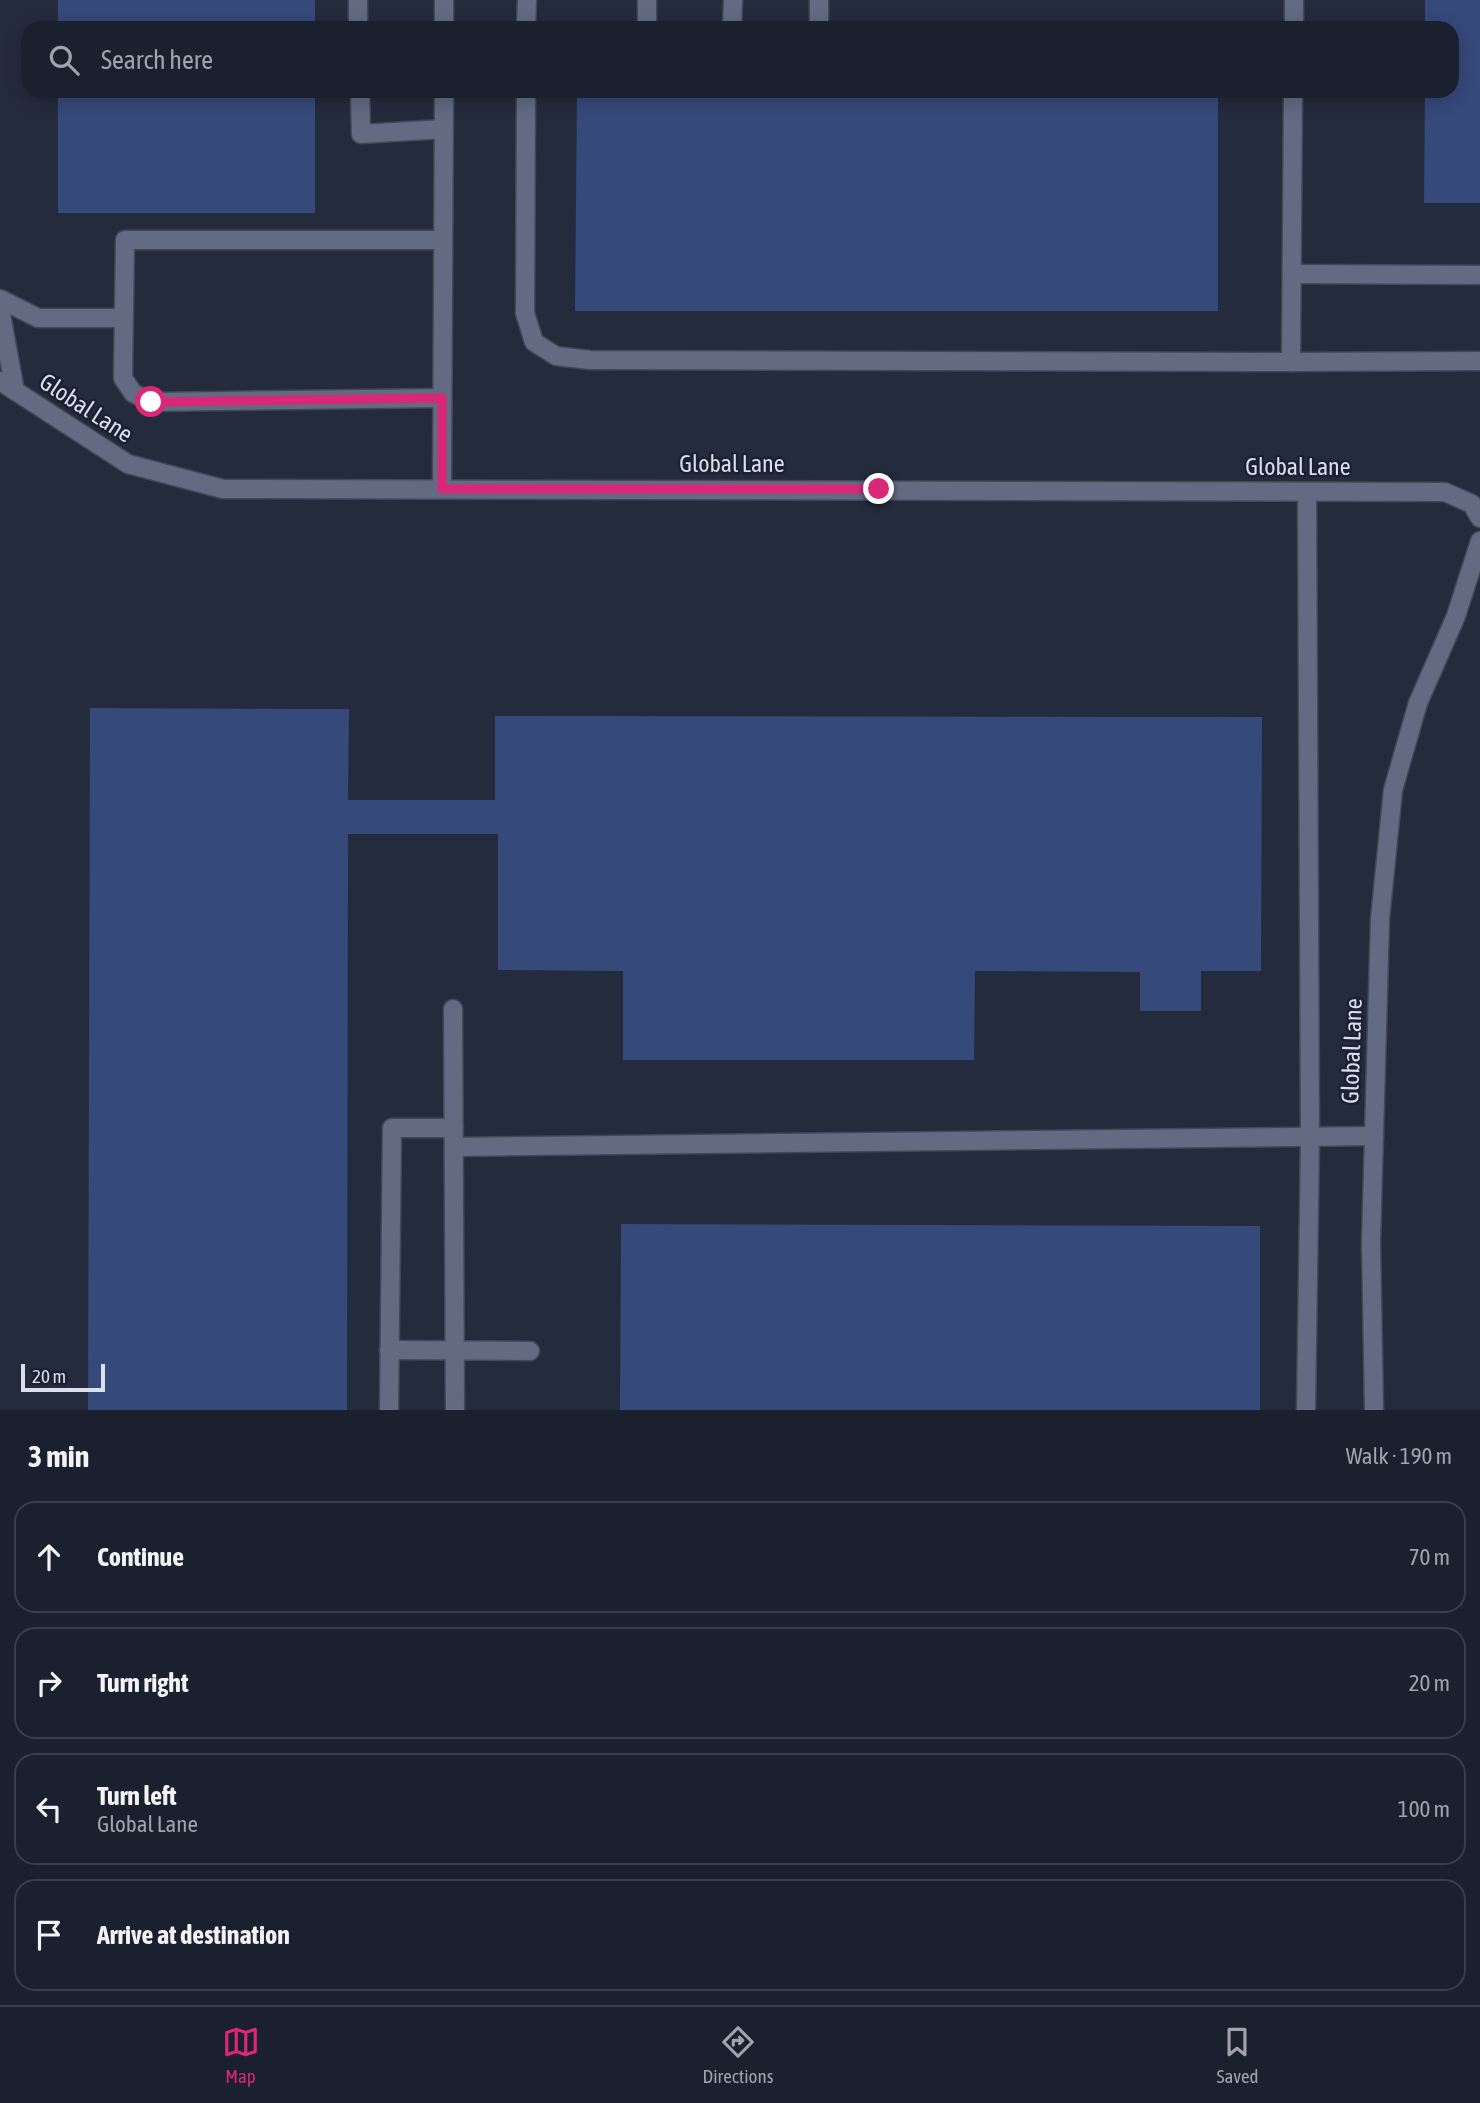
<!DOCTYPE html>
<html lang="en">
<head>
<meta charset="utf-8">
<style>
  :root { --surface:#1b202e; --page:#282d3a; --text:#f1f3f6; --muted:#a0a3aa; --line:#393e4a; --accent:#db2777 }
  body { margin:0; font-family:"Asap Condensed",sans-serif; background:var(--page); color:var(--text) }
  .scale { position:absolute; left:21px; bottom:18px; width:84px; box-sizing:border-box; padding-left:7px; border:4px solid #d9dfeb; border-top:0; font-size:19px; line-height:24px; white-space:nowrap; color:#d9dfeb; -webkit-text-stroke:5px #1a2133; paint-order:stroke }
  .stop { position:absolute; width:21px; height:21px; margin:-16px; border:5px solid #db2777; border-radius:50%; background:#fff }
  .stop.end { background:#db2777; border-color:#fff; box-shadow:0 2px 7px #0008 }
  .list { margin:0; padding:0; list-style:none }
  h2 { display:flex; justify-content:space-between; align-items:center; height:91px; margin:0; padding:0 28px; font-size:30px }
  h2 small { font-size:23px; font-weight:400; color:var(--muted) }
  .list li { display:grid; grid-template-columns:46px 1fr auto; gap:21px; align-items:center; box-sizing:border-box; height:112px; margin:0 14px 14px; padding:0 14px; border:2px solid var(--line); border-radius:21px }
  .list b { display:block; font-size:26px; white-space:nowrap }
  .list p { margin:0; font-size:23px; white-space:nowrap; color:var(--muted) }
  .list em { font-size:23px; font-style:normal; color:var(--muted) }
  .icon { flex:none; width:38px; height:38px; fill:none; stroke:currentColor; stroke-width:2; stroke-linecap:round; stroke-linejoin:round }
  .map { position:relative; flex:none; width:1480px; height:1410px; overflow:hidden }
  .search { position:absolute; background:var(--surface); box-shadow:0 4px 18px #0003; left:21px; right:21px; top:21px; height:77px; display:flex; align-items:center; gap:18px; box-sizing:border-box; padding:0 24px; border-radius:21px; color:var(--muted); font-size:26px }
  .sheet { height:595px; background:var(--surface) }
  nav { display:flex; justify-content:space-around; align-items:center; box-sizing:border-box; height:98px; border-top:2px solid var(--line); background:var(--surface); font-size:19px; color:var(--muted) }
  nav a { display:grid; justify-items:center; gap:4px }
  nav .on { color:var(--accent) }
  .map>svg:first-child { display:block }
  .building { fill:#36497b }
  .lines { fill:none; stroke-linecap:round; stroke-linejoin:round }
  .minor-casing { stroke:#424858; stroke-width:21 }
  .minor { stroke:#626b81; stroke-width:18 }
  .route { stroke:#db2777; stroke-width:9 }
  .labels { text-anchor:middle; stroke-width:5; stroke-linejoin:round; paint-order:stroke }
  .street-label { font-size:24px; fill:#d9dfeb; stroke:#1a2133 }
</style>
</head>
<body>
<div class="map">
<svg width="1480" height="1410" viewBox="0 0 1480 1410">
  <rect width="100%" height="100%" fill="#242b3d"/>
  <g class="building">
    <rect x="58" y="0" width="257" height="28"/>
    <polygon points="1425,0 1480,0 1480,203 1424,203 1425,91 1452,91 1452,28 1425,28"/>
    <rect x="58" y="91" width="257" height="122"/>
    <polygon points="577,91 1218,91 1218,311 575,311"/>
    <polygon points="90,708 349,709 348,800 495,800 495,716 1262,717 1261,971 1201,971 1201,1011 1140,1011 1140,972 975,971 974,1060 623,1060 623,971 498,970 498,834 348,834 347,1410 88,1410"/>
    <polygon points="621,1224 1260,1226 1260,1410 620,1410"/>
  </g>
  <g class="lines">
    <g class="minor-casing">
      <g id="minor">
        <polyline points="358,0 358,28"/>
        <polyline points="647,0 647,28"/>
        <polyline points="444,28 444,0"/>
        <polyline points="526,28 527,0"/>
        <polyline points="732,28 733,0"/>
        <polyline points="819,28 819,0"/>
        <polyline points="1294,28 1294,0"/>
        <polyline points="360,91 361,134 443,129"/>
        <polyline points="526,91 525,313 534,342 556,356 590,360 1291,362"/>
        <polyline points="1293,91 1291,362 1480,361"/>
        <polyline points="1292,274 1480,275"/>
        <polyline points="0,299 38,318 123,318"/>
        <polyline points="0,309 15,391"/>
        <polyline points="0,381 128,464 223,489 1445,492 1472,504 1480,518"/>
        <polyline points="442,398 151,402 133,393 123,378 125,240 443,240"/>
        <polyline points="442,489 444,91"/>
        <polyline points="453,1009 455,1410"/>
        <polyline points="454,1147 1374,1136"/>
        <polyline points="389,1350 530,1351"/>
        <polyline points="389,1410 392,1128 454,1128"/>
        <polyline points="1306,1410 1310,1137 1307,492"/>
        <polyline points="1374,1410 1371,1243 1380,919 1393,790 1418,703 1456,616 1480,541"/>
      </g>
    </g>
    <use href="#minor" class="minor"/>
  </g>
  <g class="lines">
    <polyline class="route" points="151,402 442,398 442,489 879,489"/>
  </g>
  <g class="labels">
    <g class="street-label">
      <text transform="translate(86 408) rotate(33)" y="8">Global Lane</text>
      <text x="732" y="472">Global Lane</text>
      <text x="1298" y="475">Global Lane</text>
      <text transform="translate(1352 1051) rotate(-88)" y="8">Global Lane</text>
    </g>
  </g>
</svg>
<div class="scale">20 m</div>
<div class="stop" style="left:151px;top:402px"></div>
<div class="stop end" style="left:879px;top:489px"></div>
<div class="search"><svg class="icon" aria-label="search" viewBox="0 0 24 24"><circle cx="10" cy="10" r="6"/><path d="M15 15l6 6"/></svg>Search here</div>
</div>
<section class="sheet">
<h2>3 min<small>Walk · 190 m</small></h2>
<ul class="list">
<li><svg class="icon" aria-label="ahead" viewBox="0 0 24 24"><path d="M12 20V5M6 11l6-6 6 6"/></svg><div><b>Continue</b></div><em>70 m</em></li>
<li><svg class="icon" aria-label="right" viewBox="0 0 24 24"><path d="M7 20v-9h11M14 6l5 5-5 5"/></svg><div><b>Turn right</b></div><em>20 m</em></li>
<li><svg class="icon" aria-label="left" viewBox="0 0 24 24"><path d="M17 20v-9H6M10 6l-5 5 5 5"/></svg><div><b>Turn left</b><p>Global Lane</p></div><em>100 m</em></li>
<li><svg class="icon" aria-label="arrive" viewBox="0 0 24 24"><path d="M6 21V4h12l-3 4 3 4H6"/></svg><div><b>Arrive at destination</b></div></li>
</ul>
</section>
<nav>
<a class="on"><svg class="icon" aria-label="map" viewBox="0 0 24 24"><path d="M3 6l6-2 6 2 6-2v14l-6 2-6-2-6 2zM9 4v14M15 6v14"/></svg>Map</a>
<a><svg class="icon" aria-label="directions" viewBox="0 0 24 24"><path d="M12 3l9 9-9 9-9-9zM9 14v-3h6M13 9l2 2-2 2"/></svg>Directions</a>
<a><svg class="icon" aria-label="saved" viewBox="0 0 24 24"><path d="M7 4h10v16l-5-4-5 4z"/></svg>Saved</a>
</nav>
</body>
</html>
